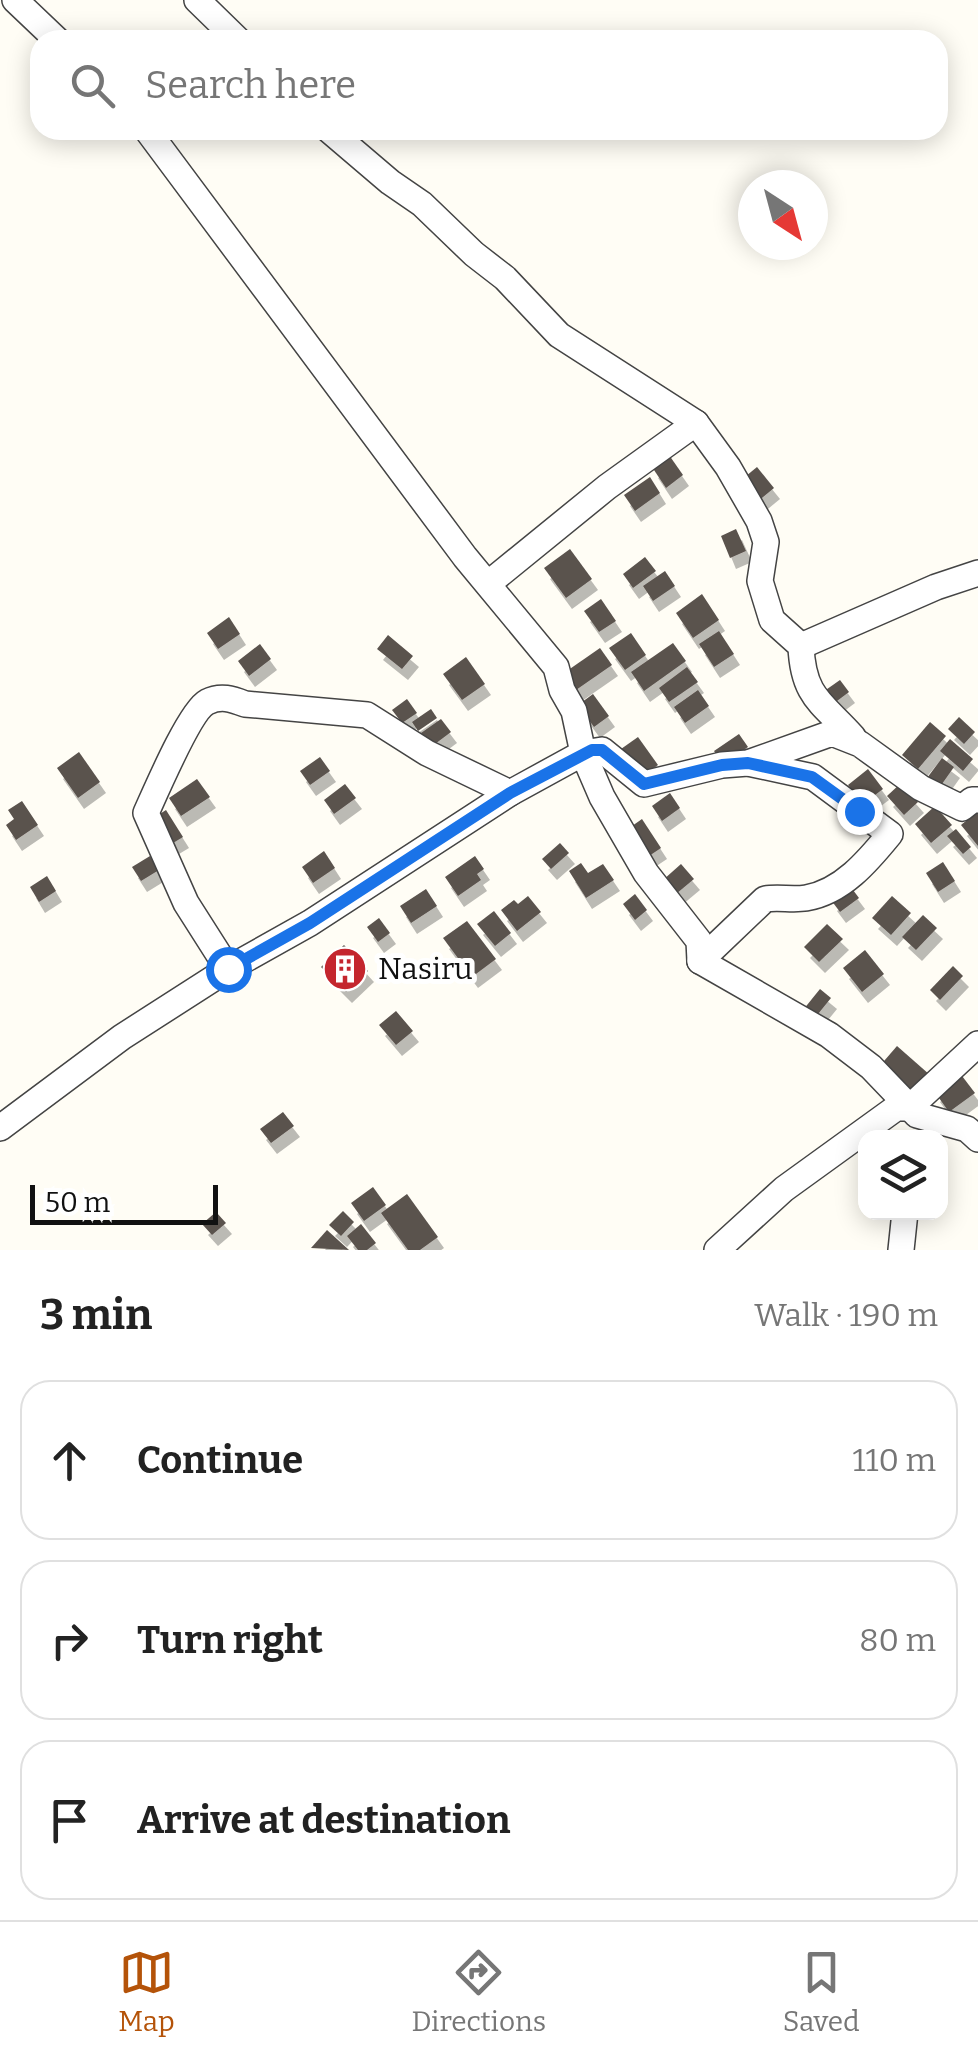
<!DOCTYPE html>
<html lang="en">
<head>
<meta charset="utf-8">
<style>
  :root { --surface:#fff; --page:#f6f6f6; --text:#222; --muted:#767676; --line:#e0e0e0; --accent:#b45309 }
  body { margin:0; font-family:Bitter,serif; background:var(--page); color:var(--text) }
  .controls { position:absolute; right:30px; bottom:30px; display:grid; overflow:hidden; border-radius:20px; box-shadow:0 5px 25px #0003 }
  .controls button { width:90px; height:90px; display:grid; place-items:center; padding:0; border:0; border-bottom:2px solid var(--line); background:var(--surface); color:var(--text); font:50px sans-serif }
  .compass { position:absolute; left:738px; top:170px; width:90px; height:90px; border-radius:50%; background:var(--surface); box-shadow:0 5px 25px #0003; rotate:144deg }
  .scale { position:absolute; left:30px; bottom:25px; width:188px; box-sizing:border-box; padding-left:10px; border:5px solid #111; border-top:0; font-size:28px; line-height:35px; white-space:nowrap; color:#111; -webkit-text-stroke:8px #fff; paint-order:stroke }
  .stop { position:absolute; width:30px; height:30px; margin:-22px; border:8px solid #1a73e8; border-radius:50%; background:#fff }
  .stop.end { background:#1a73e8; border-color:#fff; box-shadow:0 2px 10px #0008 }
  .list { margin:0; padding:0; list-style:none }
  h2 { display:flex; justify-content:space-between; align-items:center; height:130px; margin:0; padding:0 40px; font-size:42px }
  h2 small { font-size:32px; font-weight:400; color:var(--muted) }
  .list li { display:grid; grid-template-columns:65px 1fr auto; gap:30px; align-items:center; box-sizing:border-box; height:160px; margin:0 20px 20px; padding:0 20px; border:2px solid var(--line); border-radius:30px }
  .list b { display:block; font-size:38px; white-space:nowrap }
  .list em { font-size:32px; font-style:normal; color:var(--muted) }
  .icon { flex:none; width:55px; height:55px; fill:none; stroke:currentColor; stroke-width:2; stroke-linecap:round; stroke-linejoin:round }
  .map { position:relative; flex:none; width:978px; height:1250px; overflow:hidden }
  .search { position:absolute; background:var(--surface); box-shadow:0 5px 25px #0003; left:30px; right:30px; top:30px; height:110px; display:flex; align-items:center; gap:25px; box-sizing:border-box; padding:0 35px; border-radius:30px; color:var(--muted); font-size:38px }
  .sheet { height:670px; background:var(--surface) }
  nav { display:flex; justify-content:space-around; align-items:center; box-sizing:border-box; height:140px; border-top:2px solid var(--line); background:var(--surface); font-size:28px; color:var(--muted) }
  nav a { display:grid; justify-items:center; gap:5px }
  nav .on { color:var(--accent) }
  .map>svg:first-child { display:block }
  .building { fill:#5a524d; filter:url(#shadow) }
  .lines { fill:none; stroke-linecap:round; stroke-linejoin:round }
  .minor-casing { stroke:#444; stroke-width:28 }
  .minor { stroke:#fff; stroke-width:25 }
  .route { stroke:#1a73e8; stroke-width:12 }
  .labels { text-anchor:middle; stroke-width:10; stroke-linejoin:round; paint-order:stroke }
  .poi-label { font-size:30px; fill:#111; stroke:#fff; text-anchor:start }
</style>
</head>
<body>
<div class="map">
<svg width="978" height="1250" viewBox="0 0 978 1250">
  <defs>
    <filter id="shadow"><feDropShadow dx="6" dy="11" stdDeviation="0" flood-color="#0004"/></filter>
  </defs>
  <rect width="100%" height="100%" fill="#fffdf5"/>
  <g class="building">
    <polygon points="669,455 683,475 666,488 652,467"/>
    <polygon points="757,467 774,488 757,502 740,481"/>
    <polygon points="650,477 660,493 635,511 624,495"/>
    <polygon points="736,529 746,551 730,558 721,536"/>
    <polygon points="570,549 592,579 566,598 544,568"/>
    <polygon points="645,557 656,571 633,588 623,574"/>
    <polygon points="665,571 675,586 653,601 643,586"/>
    <polygon points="702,594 719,620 693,638 676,613"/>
    <polygon points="601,599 616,621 599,632 584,611"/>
    <polygon points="229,617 240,634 218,649 207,633"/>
    <polygon points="719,631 734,654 714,667 699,644"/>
    <polygon points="631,633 646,655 625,670 609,648"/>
    <polygon points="388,635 413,656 402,669 377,649"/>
    <polygon points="673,643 686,661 644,691 631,672"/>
    <polygon points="260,644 271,659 249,676 238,661"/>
    <polygon points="600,648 612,665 576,690 564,673"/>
    <polygon points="466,657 485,684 462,700 443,674"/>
    <polygon points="687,667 698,682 669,702 659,688"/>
    <polygon points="840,680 849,692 829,707 820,694"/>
    <polygon points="698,690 709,706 685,723 674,707"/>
    <polygon points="593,694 609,716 594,727 578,705"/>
    <polygon points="407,699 417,713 402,723 392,710"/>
    <polygon points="431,709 437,718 418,731 412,722"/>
    <polygon points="959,717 975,732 964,744 948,729"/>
    <polygon points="441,719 451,732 431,747 421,733"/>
    <polygon points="930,722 946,736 918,769 902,755"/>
    <polygon points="739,734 748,747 723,764 714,751"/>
    <polygon points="638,737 658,765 641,777 621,749"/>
    <polygon points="950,739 973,759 963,771 940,751"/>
    <polygon points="79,752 100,782 78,798 57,768"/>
    <polygon points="320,757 330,771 310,785 300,771"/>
    <polygon points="942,758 954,767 937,791 924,782"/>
    <polygon points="868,769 883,789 863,804 848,785"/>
    <polygon points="197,779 210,797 181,816 169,798"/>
    <polygon points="901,783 918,802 904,815 887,796"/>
    <polygon points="345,784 356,798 334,814 324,800"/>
    <polygon points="670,793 680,808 662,821 652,806"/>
    <polygon points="22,801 38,825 16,840 6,825 14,819 8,810"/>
    <polygon points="935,806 952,825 931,843 915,824"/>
    <polygon points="166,810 183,837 168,846 152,819"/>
    <polygon points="978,811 978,846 961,825"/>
    <polygon points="642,819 661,848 643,860 625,831"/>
    <polygon points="956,829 971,847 963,854 947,836"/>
    <polygon points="560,843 569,853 551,869 542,859"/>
    <polygon points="324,851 335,868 313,883 302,867"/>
    <polygon points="150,856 159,870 141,881 132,867"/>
    <polygon points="475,856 484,869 477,874 481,880 458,896 445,877"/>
    <polygon points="943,862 955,881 938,892 926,873"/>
    <polygon points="581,863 588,873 603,864 614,880 586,898 569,871"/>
    <polygon points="681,864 694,879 676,894 663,880"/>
    <polygon points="47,876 56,891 39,902 30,887"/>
    <polygon points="850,886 859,898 840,912 831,900"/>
    <polygon points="426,889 437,906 411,923 400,906"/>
    <polygon points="635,894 647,910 635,920 623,904"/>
    <polygon points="528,896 541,912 517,931 501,910 514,900 518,904"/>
    <polygon points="892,896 911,913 891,935 872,918"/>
    <polygon points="494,911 511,933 495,946 477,924"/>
    <polygon points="923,915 937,928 916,950 902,937"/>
    <polygon points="379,918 390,933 378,942 367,927"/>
    <polygon points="467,921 496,959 472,977 443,938"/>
    <polygon points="827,924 843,939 819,962 804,947"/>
    <polygon points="344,945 368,971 346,992 321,967"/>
    <polygon points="865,950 884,974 862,992 843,968"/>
    <polygon points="953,966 963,976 940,1000 930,990"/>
    <polygon points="820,989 831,998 814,1019 803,1010"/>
    <polygon points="396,1011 413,1031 396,1045 379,1025"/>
    <polygon points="897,1046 930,1075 912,1096 878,1068"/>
    <polygon points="959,1072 975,1093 949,1112 934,1091"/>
    <polygon points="283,1112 294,1126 271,1143 260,1129"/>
    <polygon points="373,1187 386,1205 364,1221 351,1203"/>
    <polygon points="407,1194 438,1237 420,1250 408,1250 381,1213"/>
    <polygon points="343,1211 354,1222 341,1236 329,1225"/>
    <polygon points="216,1212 226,1223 212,1235 202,1224"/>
    <polygon points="361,1224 376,1243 367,1250 358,1250 347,1236"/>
    <polygon points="327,1230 349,1250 311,1248"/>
  </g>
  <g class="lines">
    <g class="minor-casing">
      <g id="minor">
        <polyline points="15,0 57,40"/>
        <polyline points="197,0 238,40"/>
        <polyline points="147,130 465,557 556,667 562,690 574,711 583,753 602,797 646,873 699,941 700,961 829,1035 871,1067 917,1115 967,1129 978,1139"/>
        <path d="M329,130L390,182L422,204L474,254L505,278L559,335L696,423L728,467L759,521L766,542L760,581L772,620L801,646C803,698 823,703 853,737"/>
        <polyline points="489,583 607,487 696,423"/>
        <polyline points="801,646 936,587 978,573"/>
        <path d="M700,961L765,899C778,897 793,900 806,898C842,892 868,861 890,834L813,777L748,763"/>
        <path d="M228,969L186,903L146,813C156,791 190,711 207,702C221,695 232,699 245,704L367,715L427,753L510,793"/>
        <polyline points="0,1128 122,1037 228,969 310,923 510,793 583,753 602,750 644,784 722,765 748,763 832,733 860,744 921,788 962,808 972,800 978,800"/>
        <polyline points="717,1250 784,1189 896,1108 909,1108 978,1044"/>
        <polyline points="901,1250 905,1212"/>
      </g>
    </g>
    <use href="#minor" class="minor"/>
  </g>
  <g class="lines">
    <polyline class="route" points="228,969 310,923 510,793 592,750 602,750 644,784 722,765 748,763 812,777 859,811"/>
  </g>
  <defs>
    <g id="building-disc" transform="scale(2.25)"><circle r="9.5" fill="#c4262e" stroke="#fff"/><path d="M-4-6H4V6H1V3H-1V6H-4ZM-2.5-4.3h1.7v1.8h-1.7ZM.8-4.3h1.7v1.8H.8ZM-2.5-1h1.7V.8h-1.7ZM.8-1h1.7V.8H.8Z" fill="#fff"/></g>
  </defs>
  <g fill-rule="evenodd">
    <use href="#building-disc" x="345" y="969"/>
  </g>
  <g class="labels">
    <g class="poi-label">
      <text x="378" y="979">Nasiru</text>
    </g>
  </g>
</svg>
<div class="controls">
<button><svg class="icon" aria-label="layers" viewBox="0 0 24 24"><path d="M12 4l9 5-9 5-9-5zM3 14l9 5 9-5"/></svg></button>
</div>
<svg class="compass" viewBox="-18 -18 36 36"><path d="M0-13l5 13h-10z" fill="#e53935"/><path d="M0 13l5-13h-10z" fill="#767676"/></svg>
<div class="scale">50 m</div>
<div class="stop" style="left:228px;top:969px"></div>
<div class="stop end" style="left:859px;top:811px"></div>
<div class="search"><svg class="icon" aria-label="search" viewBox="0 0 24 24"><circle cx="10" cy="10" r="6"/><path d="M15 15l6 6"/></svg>Search here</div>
</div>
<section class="sheet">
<h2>3 min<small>Walk · 190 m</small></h2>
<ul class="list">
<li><svg class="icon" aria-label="ahead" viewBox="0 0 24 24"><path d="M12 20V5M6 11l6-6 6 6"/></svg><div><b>Continue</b></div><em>110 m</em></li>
<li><svg class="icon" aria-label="right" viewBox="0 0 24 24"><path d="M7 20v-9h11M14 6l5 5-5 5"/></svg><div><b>Turn right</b></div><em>80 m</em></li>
<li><svg class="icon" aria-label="arrive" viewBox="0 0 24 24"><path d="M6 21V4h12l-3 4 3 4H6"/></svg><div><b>Arrive at destination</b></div></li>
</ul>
</section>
<nav>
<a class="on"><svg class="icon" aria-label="map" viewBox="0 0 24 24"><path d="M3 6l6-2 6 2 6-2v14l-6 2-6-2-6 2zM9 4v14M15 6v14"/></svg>Map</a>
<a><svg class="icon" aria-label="directions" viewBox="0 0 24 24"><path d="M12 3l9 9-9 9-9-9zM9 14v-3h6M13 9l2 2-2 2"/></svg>Directions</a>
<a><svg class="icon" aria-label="saved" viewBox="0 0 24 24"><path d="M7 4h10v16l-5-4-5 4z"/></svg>Saved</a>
</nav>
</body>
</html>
